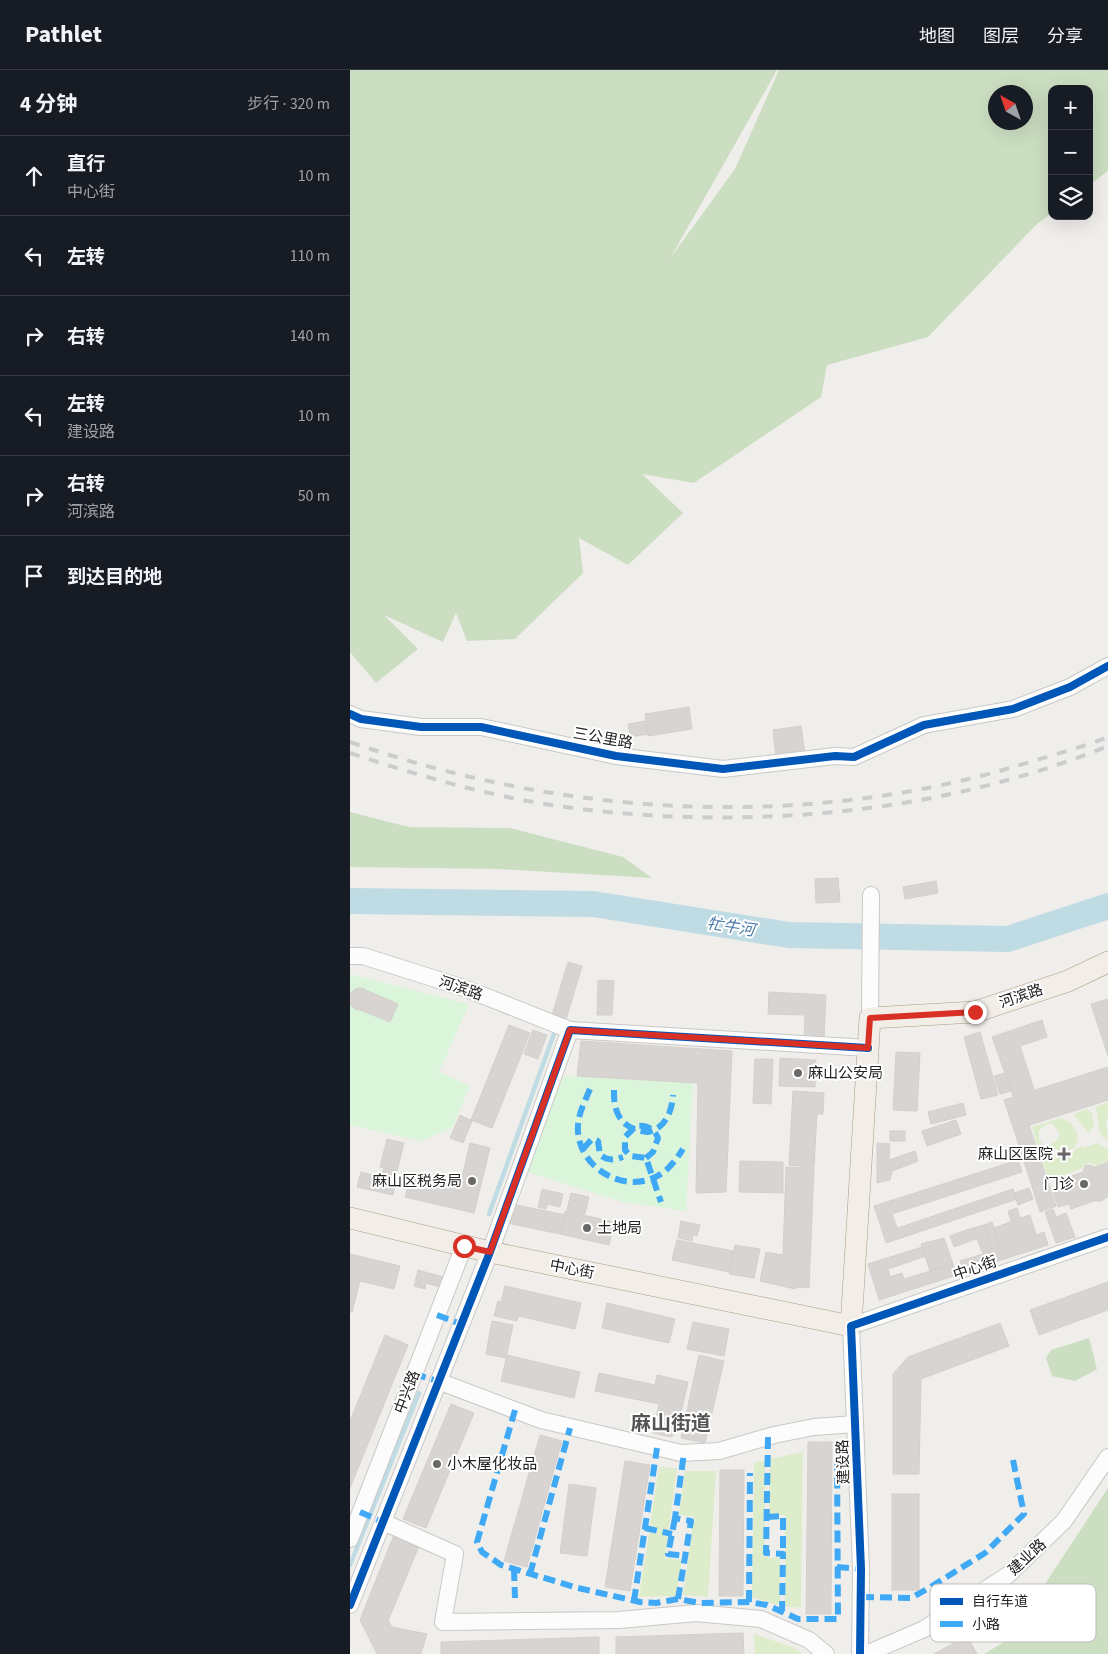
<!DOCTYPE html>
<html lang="zh">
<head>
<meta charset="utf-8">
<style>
  :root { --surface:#171b24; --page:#20242c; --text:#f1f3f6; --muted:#9ea1a6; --line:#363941 }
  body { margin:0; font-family:"Source Sans 3","Noto Sans SC",sans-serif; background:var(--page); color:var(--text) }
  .controls { position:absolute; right:15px; top:15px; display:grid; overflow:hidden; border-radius:10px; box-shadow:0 5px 20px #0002 }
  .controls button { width:45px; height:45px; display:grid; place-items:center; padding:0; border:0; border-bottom:1px solid var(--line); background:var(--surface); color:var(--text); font:25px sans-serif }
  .compass { position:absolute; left:638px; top:15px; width:45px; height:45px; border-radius:50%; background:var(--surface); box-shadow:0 5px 20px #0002; rotate:320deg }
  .stop { position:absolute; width:15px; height:15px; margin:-11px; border:4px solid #d93025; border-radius:50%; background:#fff }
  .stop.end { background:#d93025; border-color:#fff; box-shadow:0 1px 5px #0008 }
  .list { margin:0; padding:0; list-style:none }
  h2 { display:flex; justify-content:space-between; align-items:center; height:65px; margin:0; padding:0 20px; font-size:21px }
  h2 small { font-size:16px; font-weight:400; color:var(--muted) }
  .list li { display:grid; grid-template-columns:32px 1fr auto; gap:15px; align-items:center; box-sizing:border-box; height:80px; padding:0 20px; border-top:1px solid var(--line) }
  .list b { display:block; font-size:19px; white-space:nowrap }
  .list p { margin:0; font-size:16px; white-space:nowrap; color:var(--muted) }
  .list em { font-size:16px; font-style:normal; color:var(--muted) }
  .icon { flex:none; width:28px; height:28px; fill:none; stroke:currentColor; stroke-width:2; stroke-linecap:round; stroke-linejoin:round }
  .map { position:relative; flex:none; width:758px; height:1584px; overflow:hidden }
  header { display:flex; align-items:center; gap:30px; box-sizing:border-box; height:70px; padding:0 25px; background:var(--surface); border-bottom:1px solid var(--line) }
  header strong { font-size:24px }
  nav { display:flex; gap:28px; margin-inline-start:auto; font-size:18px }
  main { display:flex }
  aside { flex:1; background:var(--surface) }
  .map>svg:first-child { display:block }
  .grass { fill:#ddeccb }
  .forest { fill:#cbdec1; fill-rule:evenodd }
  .park { fill:#daf5da }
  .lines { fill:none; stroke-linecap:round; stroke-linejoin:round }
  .stream { stroke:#bfdbe3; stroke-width:4.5 }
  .river { stroke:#bfdbe3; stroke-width:26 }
  .building { fill:#d7d4d2; stroke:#d3d0cc }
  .minor-casing { stroke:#c9c8c7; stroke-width:18 }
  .major-casing { stroke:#a79c86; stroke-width:22 }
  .minor { stroke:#fdfcfc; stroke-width:16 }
  .major { stroke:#f3ede7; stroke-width:21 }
  .rail { stroke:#ccc; stroke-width:4; stroke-dasharray:10 10; stroke-linecap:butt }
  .quiet { stroke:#3fa9f5; stroke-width:6; stroke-dasharray:12 6; stroke-linecap:butt }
  .cycleway-casing { stroke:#fff; stroke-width:11 }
  .cycleway { stroke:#0057b8; stroke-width:8 }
  .route { stroke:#d93025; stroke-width:6 }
  .poi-dot { fill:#6a6968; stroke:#fff; stroke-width:2 }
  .labels { text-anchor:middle; stroke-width:4; stroke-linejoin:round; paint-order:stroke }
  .street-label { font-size:15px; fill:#222; stroke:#fff }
  .poi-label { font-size:15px; fill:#222; stroke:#fff; text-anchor:start }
  .water-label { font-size:16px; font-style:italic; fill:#4a7aab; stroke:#fff }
  .district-label { font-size:20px; font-weight:bold; fill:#555; stroke:#fff }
  .key { fill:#fff; stroke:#bdbdbd; stroke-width:1 }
  .key-label { font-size:14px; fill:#222 }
</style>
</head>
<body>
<header>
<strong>Pathlet</strong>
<nav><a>地图</a><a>图层</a><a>分享</a></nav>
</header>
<main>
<aside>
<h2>4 分钟<small>步行 · 320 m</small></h2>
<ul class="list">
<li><svg class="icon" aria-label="ahead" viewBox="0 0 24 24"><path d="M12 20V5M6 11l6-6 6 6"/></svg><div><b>直行</b><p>中心街</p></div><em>10 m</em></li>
<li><svg class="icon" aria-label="left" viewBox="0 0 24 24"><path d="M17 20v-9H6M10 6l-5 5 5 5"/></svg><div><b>左转</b></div><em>110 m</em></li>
<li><svg class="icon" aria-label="right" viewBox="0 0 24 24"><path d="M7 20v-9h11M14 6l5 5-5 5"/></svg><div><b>右转</b></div><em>140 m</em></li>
<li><svg class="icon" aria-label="left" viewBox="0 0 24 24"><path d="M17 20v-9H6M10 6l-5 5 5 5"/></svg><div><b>左转</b><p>建设路</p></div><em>10 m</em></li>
<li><svg class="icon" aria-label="right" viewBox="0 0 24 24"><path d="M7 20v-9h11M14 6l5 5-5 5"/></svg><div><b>右转</b><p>河滨路</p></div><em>50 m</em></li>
<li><svg class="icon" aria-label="arrive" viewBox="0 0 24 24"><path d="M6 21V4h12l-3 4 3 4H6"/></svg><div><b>到达目的地</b></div></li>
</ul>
</aside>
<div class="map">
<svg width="758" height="1584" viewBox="0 0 758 1584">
  <rect width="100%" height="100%" fill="#f0eeeb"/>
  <g class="grass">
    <polygon points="758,1032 758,1049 756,1050 758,1071 750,1064 746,1037"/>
    <polygon points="737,1039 742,1043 744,1056 739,1063 723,1044"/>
    <path d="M710,1048C724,1052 733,1064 724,1078L711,1082L699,1076L707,1070L710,1064L703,1054L699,1053L689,1060V1070L693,1074L688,1078L682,1057Z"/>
    <polygon points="748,1073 758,1079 758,1091 746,1095 739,1092 730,1099 699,1111 692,1090 696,1090 702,1084 715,1087 731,1076 733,1078"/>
    <polygon points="453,1382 451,1538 435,1536 435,1445 419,1445 420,1389"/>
    <polygon points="415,1391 415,1487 430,1488 430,1532 427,1535 402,1527 404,1392"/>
    <polygon points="309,1397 327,1398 315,1488 332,1490 326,1526 289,1527"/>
    <polygon points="335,1401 366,1401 358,1527 333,1525 344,1447 329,1445"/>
    <polygon points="404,1564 445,1578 452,1584 405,1584"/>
  </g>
  <g class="forest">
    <path d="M0,0H427L321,187L385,99L429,0H758V101L739,115V19H702V143L687,154L578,267L477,295L471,327L344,413L292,404L333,443L278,495L229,468L233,503L165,569L117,571L106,543L93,572L34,545L68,579L26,613L0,582ZM646,22H676V52H646Z"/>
    <polygon points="0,742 59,757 160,758 273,787 302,808 148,799 0,797"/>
    <polygon points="739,1268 747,1299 725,1311 702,1306 696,1288 701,1280"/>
    <polygon points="758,1418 758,1584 634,1584 659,1569"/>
  </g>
  <g class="park">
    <polygon points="0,904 119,934 89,1002 120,1016 102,1058 70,1071 0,1055"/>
    <polygon points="214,1006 343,1013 336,1141 273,1132 177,1102 190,1059"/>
  </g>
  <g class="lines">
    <g class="stream">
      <polyline points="139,1144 204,964"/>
      <polyline points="0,1495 69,1323"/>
    </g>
    <polyline class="river" points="0,831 243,834 439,865 658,869 758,836"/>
  </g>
  <g class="building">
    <polygon points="339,637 342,659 298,666 295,644"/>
    <polygon points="296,651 298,664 280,667 278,654"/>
    <polygon points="451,656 455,685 426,688 423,660"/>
    <polygon points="250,664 268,668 265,681 247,677"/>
    <polygon points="488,808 490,832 466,833 465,809"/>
    <polygon points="586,811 588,823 555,829 553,817"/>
    <polygon points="218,892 232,896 216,950 202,945"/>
    <polygon points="248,910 264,911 262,945 247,945"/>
    <circle cx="10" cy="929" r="11"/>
    <polygon points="18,921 48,934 40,952 10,940"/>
    <polygon points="419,922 476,925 474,971 454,970 455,945 418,944"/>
    <polygon points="758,929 758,986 741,934"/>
    <polygon points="692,950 697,967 670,976 684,1019 663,1026 642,967"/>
    <polygon points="159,955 180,963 142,1058 121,1050"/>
    <polygon points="183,960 197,965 188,989 174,984"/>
    <polygon points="630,962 648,1025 631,1029 614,967"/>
    <polygon points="231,971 382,981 376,1122 346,1123 348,1013 227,1006"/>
    <polygon points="546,982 570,983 567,1041 543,1040"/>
    <polygon points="430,988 466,990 465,1017 429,1016"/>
    <polygon points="405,989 423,989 421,1034 403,1033"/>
    <polygon points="758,997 758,1030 664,1060 654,1030"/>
    <polygon points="655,1003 661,1021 650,1024 644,1006"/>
    <polygon points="443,1021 474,1023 473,1044 467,1044 464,1097 439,1095"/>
    <polygon points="613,1033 616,1045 581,1054 578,1042"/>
    <polygon points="110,1045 122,1051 113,1073 100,1068"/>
    <polygon points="606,1050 611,1064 577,1076 572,1061"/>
    <polygon points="679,1055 706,1136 690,1142 664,1060"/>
    <rect x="540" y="1061" width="15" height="10"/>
    <polygon points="37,1069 54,1073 47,1101 30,1097"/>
    <polygon points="120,1073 140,1078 124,1143 55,1127 60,1108 98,1117 98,1113 110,1116"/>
    <polygon points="527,1073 540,1074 539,1090 565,1081 568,1091 542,1101 540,1110 527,1113"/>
    <polygon points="668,1090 672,1102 542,1144 547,1158 533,1163 524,1136"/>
    <polygon points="390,1091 433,1092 433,1123 389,1122"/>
    <polygon points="758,1092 758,1126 752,1131 744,1131 721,1139 719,1134 708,1137 703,1121 712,1118 709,1110 733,1102 735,1096 738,1095 745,1097"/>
    <polygon points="436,1097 464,1098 459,1218 448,1217 445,1219 410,1211 416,1182 433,1185"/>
    <polygon points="34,1098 46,1101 43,1110 32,1107"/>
    <polygon points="11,1102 46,1111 43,1125 7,1117"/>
    <polygon points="679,1118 683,1129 668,1135 664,1123"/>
    <polygon points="192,1119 213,1124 210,1137 197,1134 196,1139 188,1137"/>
    <polygon points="663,1119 667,1129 536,1173 533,1163"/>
    <polygon points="221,1123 239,1127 235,1144 217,1140"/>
    <polygon points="162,1134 215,1145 210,1164 157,1153"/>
    <polygon points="667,1138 670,1148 680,1145 686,1165 694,1162 698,1175 614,1202 610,1191 633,1184 623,1158 634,1155 641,1179 649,1176 644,1158 660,1152 665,1163 658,1141"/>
    <polygon points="703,1139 706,1147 716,1143 725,1167 706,1173 695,1142"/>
    <polygon points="215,1141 264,1152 259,1175 210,1164"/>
    <polygon points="331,1151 350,1155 347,1166 343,1165 342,1171 328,1168"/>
    <polygon points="642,1152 649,1176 641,1179 634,1155"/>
    <polygon points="622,1158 626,1169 604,1177 600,1166"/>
    <polygon points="594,1168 603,1194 580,1201 571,1174"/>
    <polygon points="327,1170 383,1181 379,1202 322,1190"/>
    <polygon points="385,1175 410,1179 404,1208 379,1204"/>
    <polygon points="572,1177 576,1186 538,1199 540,1207 552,1203 554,1209 603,1194 607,1205 529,1230 518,1194"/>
    <polygon points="0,1184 50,1196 44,1219 10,1211 2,1242 0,1242"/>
    <polygon points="68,1200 93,1207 90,1217 76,1213 75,1219 64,1216"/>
    <polygon points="758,1212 758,1240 689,1265 680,1240"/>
    <polygon points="155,1216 231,1233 225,1259 168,1246 167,1251 144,1246 148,1231 151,1232"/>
    <polygon points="257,1233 325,1249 319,1273 252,1258"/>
    <polygon points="142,1251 163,1255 156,1288 136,1284"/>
    <polygon points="343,1252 379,1259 374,1286 337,1279"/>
    <polygon points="650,1253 659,1276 571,1309 569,1404 543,1404 543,1304 558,1287"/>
    <polygon points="35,1265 58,1275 0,1418 0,1351"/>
    <polygon points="157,1285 230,1302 224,1328 151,1311"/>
    <polygon points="349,1285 374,1291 355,1373 331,1368"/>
    <polygon points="249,1303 305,1315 307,1305 338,1312 331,1343 327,1344 322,1367 303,1363 309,1334 245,1321"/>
    <polygon points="101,1334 124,1343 76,1458 53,1449"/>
    <polygon points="190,1365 212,1371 177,1497 154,1491"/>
    <polygon points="458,1372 482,1372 481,1544 456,1544"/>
    <polygon points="275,1391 300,1395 280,1521 255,1517"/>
    <polygon points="370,1400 394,1400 393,1526 369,1526"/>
    <polygon points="219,1414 246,1418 237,1486 210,1483"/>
    <rect x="542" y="1424" width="27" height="96"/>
    <polygon points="44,1465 69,1476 38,1551 42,1557 77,1564 71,1584 27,1584 10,1550"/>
    <polygon points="393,1563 394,1584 266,1584 266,1567"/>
    <polygon points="617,1566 627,1584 584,1584"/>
    <polygon points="249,1567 249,1584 91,1584 91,1572"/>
  </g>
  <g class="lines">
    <g class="minor-casing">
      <g id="minor">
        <polyline points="0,644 11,649 71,657 131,657 266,686 373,699 485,686 504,687 574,655 663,639 720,617 758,596"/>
        <polyline points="0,886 13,886 114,918 220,960"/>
        <polyline points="520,948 521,825"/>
        <polyline points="88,1311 191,1350 331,1383 369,1381 424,1365 464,1357 505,1354"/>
        <polyline points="33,1452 105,1484 93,1552 269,1550 346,1543 411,1549 459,1570 476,1584"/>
        <polyline points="0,1469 114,1176"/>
        <polyline points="0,1535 140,1182 220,960 518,978"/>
        <polyline points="510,1584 511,1499 501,1256 758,1167"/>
        <polyline points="516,1584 574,1559 658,1505 714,1451 758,1387"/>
      </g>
    </g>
    <g class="major-casing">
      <polyline id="major" points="0,1148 140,1182 501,1256 520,948 625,942 718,911 758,892"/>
    </g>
    <use href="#minor" class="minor"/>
    <use href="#major" class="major"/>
    <g class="rail">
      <path d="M0,672C218,748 459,761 680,692C706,684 733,677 758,667"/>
      <path d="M0,683C70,706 141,727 215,737C394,761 589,745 758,676"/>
    </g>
    <g class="quiet">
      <path d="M240,1019C235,1031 229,1042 228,1055C225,1093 268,1123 303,1108C317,1103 325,1091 333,1079"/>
      <path d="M264,1020C263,1045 273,1060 298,1062C316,1058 322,1041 323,1025"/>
      <path d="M233,1079L242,1069L248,1071L250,1085C258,1091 264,1090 273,1087"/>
      <path d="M296,1088L303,1082L308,1068C304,1058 296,1055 286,1056L275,1067V1080L280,1086L296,1088L311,1132"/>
      <polyline points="87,1245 111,1254"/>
      <polyline points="64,1304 88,1311"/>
      <polyline points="165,1340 127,1472 132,1482 151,1495 228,1518 290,1532 306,1533 328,1529 350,1533 399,1532 417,1535 448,1549 488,1549 487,1384"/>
      <polyline points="418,1367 416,1483 433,1484 432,1541"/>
      <polyline points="10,1442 33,1452"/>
      <polyline points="417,1447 433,1446 433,1484"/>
      <polyline points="325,1448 318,1484 335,1486"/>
      <polyline points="295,1458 322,1464"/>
      <polyline points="487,1497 511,1499"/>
      <polyline points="164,1499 165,1528"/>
      <polyline points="180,1504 220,1358"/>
      <polyline points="512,1527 561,1528 579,1518 635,1483 674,1444 663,1390"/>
      <polyline points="328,1529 341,1451 325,1448 334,1383"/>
      <polyline points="284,1531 307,1378"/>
      <polyline points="399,1532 400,1403"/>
    </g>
    <g class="cycleway-casing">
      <g id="cycleway">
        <polyline points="0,644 11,649 71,657 131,657 266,686 373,699 485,686 504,687 574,655 663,639 720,617 758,596"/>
        <polyline points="0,1535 140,1182 220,960 518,978"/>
        <polyline points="510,1584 511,1499 501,1256 758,1167"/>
      </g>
    </g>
    <use href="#cycleway" class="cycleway"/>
  </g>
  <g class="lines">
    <polyline class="route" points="114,1176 140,1182 220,960 518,978 520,948 625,942"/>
  </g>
  <g class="poi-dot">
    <circle cx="448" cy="1003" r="5"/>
    <path d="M711.5 1076.5h5v5h5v5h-5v5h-5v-5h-5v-5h5z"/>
    <circle cx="122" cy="1111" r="5"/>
    <circle cx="734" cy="1114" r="5"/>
    <circle cx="237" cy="1158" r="5"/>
    <circle cx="87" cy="1394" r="5"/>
  </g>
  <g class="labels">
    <g class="street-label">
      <text transform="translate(253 668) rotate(10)" y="5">三公里路</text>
      <text transform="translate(111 918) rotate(19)" y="5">河滨路</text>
      <text transform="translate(671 926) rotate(-19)" y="5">河滨路</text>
      <text transform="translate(625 1198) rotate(-19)" y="5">中心街</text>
      <text transform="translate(222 1199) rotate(11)" y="5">中心街</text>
      <text transform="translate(57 1322) rotate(-69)" y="5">中兴路</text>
      <text transform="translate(493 1392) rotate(-92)" y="5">建设路</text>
      <text transform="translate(677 1487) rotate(-43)" y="5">建业路</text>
    </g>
    <g class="poi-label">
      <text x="458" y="1008">麻山公安局</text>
      <text x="703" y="1089" text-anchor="end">麻山区医院</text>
      <text x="112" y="1116" text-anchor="end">麻山区税务局</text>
      <text x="724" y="1119" text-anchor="end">门诊</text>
      <text x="247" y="1163">土地局</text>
      <text x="97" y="1399">小木屋化妆品</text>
    </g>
    <g class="water-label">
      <text transform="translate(381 856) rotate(9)" y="6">牤牛河</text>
    </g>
    <g class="district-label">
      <text x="321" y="1360">麻山街道</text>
    </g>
  </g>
  <rect x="580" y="1514" width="166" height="58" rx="8" class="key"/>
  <rect x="590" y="1528" width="23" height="7" fill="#0057b8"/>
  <rect x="590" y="1551" width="23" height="6" fill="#3fa9f5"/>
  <g class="key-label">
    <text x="622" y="1536">自行车道</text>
    <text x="622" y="1559">小路</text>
  </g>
</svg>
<div class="controls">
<button>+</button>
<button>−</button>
<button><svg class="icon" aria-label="layers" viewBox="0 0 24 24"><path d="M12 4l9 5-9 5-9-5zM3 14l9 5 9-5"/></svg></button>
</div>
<svg class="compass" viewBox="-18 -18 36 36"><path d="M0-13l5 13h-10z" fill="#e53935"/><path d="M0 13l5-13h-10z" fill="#9ea1a6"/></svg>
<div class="stop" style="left:114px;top:1176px"></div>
<div class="stop end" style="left:625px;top:942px"></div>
</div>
</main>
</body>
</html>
